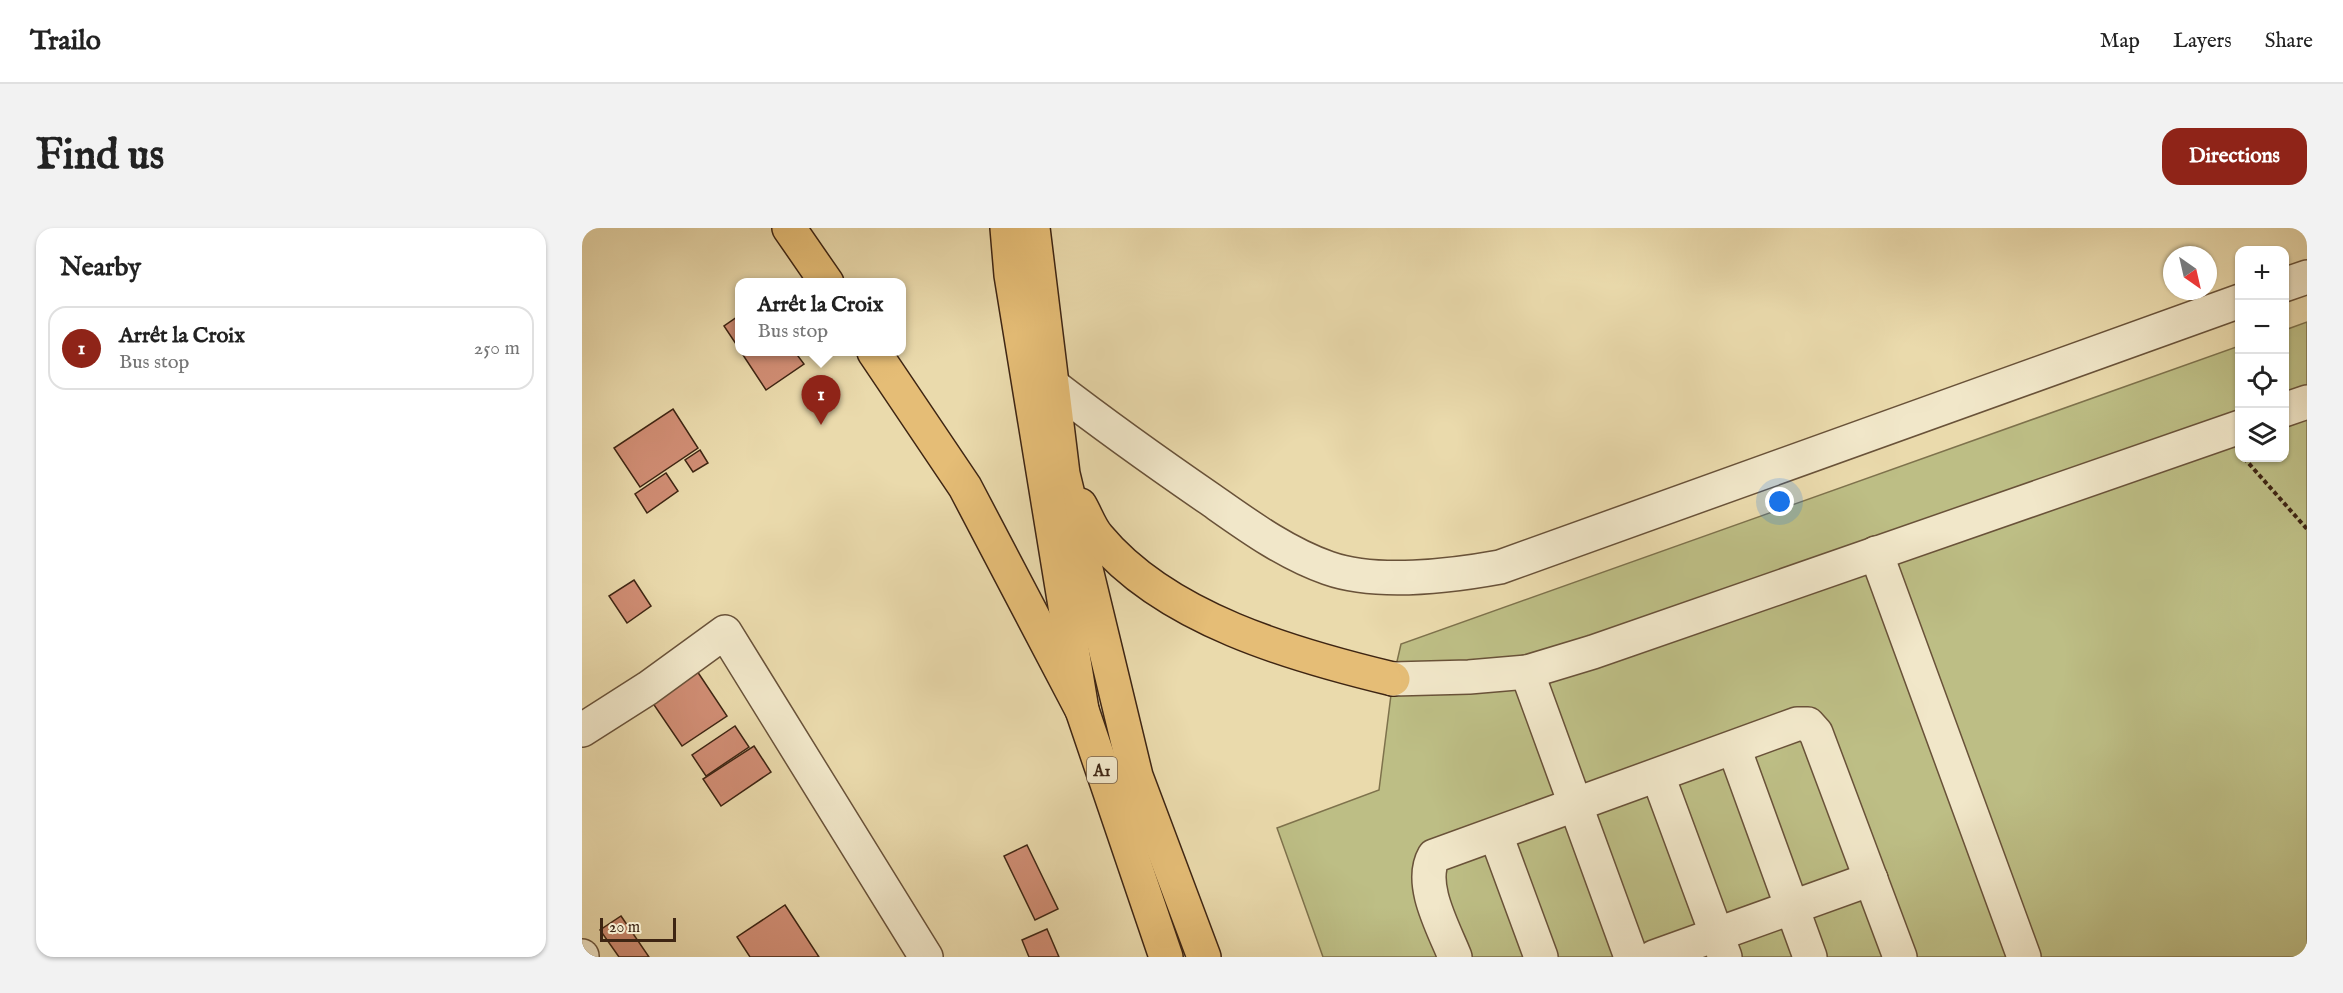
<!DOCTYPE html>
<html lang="en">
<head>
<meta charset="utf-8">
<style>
  :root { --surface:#fff; --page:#f2f2f2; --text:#222; --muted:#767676; --line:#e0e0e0; --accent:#8f2418 }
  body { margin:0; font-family:"IM FELL English",serif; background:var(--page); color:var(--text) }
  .controls { position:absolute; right:18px; top:18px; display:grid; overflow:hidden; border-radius:12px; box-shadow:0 2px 4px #0004 }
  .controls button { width:54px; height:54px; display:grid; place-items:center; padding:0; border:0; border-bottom:2px solid var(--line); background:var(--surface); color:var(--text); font:30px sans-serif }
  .compass { position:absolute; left:1581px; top:18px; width:54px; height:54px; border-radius:50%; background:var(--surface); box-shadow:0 2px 4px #0004; rotate:146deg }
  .scale { position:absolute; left:18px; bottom:15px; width:76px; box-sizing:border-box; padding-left:6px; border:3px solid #3e2513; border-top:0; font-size:16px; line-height:21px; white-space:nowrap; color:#3e2513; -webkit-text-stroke:4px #f1e7c9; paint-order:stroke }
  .you { position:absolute; left:1198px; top:274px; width:21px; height:21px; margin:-15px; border:4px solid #fff; border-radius:50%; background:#1a73e8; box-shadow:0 0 0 9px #1a73e833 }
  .badge { display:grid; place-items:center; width:39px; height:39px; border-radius:50%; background:var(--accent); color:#fff; font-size:20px; font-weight:700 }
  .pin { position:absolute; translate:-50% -50px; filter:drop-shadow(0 2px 3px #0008) }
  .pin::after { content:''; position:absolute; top:32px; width:21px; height:18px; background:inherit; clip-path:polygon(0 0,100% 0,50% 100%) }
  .popup { position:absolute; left:153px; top:50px; width:171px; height:78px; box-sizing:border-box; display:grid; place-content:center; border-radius:12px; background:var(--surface); filter:drop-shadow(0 2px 4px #0005); font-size:20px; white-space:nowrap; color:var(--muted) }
  .popup b { font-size:22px; color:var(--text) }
  .popup::after { content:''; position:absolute; left:50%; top:100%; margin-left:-12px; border:12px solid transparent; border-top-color:var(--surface) }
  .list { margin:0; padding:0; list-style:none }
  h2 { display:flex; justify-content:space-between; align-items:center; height:78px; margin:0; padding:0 24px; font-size:26px }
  h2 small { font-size:20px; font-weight:400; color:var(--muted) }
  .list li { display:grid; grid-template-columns:39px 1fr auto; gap:18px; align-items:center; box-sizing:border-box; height:84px; margin:0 12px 12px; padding:0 12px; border:2px solid var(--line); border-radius:18px }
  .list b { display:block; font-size:22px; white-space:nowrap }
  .list p { margin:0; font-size:20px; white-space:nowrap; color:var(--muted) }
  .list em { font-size:20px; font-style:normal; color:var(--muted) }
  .icon { flex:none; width:33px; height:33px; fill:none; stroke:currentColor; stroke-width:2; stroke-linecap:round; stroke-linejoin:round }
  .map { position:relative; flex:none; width:1725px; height:729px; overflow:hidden; border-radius:18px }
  header { display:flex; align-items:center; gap:36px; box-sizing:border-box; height:84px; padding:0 30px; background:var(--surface); border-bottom:2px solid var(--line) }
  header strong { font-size:28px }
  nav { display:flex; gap:33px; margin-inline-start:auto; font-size:21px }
  .intro { display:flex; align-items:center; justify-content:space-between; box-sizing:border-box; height:144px; padding:0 36px }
  h1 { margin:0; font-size:42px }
  .button { padding:15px 27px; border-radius:18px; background:var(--accent); color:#fff; font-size:21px; font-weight:700 }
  main { display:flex; gap:36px; padding:0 36px }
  aside { flex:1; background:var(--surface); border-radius:18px; box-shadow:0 2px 4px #0004 }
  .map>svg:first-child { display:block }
  .green { fill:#bdbe85; stroke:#7e724c; stroke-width:1.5 }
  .building { fill:#d18e75; stroke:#3e2513; stroke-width:1.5 }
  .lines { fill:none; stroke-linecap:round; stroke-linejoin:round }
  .minor-casing { stroke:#695239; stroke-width:36 }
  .major-casing { stroke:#3e2513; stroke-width:36 }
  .highway-casing { stroke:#3e2513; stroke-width:36 }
  .path { stroke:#3e2513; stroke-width:4; stroke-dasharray:4.5 3; stroke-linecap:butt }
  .minor { stroke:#f1e7c9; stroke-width:33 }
  .major { stroke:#e5bd76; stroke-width:33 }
  .highway { stroke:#e5bd76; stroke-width:33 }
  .labels { text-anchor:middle; stroke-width:4.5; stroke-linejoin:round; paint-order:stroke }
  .shield { fill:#f1e7c9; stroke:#745f4a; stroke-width:1.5 }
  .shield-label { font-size:16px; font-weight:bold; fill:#3e2513 }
</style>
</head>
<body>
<header>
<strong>Trailo</strong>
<nav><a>Map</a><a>Layers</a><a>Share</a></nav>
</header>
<div class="intro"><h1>Find us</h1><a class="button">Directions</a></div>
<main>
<aside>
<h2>Nearby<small></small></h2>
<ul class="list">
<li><span class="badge">1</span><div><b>Arrêt la Croix</b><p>Bus stop</p></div><em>250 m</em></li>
</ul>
</aside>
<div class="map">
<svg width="1725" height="729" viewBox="0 0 1725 729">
  <rect width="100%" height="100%" fill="#eadaac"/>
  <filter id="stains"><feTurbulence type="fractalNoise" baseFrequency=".00333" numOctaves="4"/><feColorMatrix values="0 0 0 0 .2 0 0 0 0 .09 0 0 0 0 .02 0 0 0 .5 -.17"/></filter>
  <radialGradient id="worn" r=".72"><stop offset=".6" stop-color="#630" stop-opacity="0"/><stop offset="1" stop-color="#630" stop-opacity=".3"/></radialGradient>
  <polygon class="green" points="1725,94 1725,729 741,729 695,600 797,562 811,451 819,416 1657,118 1658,230 1702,230 1703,102"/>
  <g class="building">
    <polygon points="158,87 158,122 142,98"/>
    <polygon points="159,124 213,124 222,136 184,162"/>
    <polygon points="91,181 116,220 58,259 32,220"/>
    <polygon points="118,222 126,235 111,244 103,232"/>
    <polygon points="84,245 96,263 65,285 53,266"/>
    <polygon points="52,352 69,378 45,395 27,368"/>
    <polygon points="113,440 145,488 100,518 68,471"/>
    <polygon points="153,498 167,519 124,548 110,527"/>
    <polygon points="172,518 189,544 139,578 121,551"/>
    <polygon points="445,617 476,681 453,692 422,628"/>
    <polygon points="203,677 237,729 168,729 155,709"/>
    <polygon points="39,688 67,729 37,729 18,702"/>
    <polygon points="465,701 477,729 447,729 440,712"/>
  </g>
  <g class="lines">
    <g class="minor-casing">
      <g id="minor">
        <polyline points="1702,57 1725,49"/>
        <path d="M469,156C521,196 574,234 628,271C665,297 703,325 746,340C794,357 869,348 918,339L1658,73"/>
        <polyline points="1702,182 1725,174"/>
        <polyline points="1294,325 1442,729"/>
        <polyline points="945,444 1049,729"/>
        <polyline points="811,451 887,449 945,444 1011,424 1658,199"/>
        <polyline points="0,502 66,460 143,404 344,729"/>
        <polyline points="1152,520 1228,729"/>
        <polyline points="1076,548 1143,729"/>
        <polyline points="914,607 959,729"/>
        <polyline points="0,728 0,729"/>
        <path d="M873,729C862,701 836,656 852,628L1215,496H1226L1234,505L1318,729"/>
        <polyline points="1072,729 1289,651"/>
      </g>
    </g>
    <g class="major-casing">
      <g id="major">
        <polyline points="207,0 245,55"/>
        <polyline points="451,0 481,246 554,548 622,729"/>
        <polyline points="292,124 383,259 500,482 584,729"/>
        <path d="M498,277C504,287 508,300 516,309C584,391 711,427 811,451"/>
      </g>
    </g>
    <g class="highway-casing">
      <polyline id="highway" points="425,0 429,47 500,482"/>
    </g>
    <polyline class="path" points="1662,230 1725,301"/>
    <use href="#minor" class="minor"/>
    <use href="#major" class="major"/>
    <use href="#highway" class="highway"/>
  </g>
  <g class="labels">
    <rect class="shield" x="505" y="529" width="30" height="26" rx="4.5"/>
    <g class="shield-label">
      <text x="520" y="548">A1</text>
    </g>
  </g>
  <rect width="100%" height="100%" filter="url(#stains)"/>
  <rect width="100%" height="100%" fill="url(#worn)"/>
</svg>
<div class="controls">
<button>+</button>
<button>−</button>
<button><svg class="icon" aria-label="locate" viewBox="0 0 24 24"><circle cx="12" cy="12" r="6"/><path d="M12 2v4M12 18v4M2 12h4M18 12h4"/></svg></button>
<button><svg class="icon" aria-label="layers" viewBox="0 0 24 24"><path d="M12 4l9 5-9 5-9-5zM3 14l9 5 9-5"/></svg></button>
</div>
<svg class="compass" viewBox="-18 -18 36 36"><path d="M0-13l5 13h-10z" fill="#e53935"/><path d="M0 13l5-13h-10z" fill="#767676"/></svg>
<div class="scale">20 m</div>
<div class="you"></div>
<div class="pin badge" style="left:239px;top:197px">1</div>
<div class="popup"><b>Arrêt la Croix</b>Bus stop</div>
</div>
</main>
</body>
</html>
